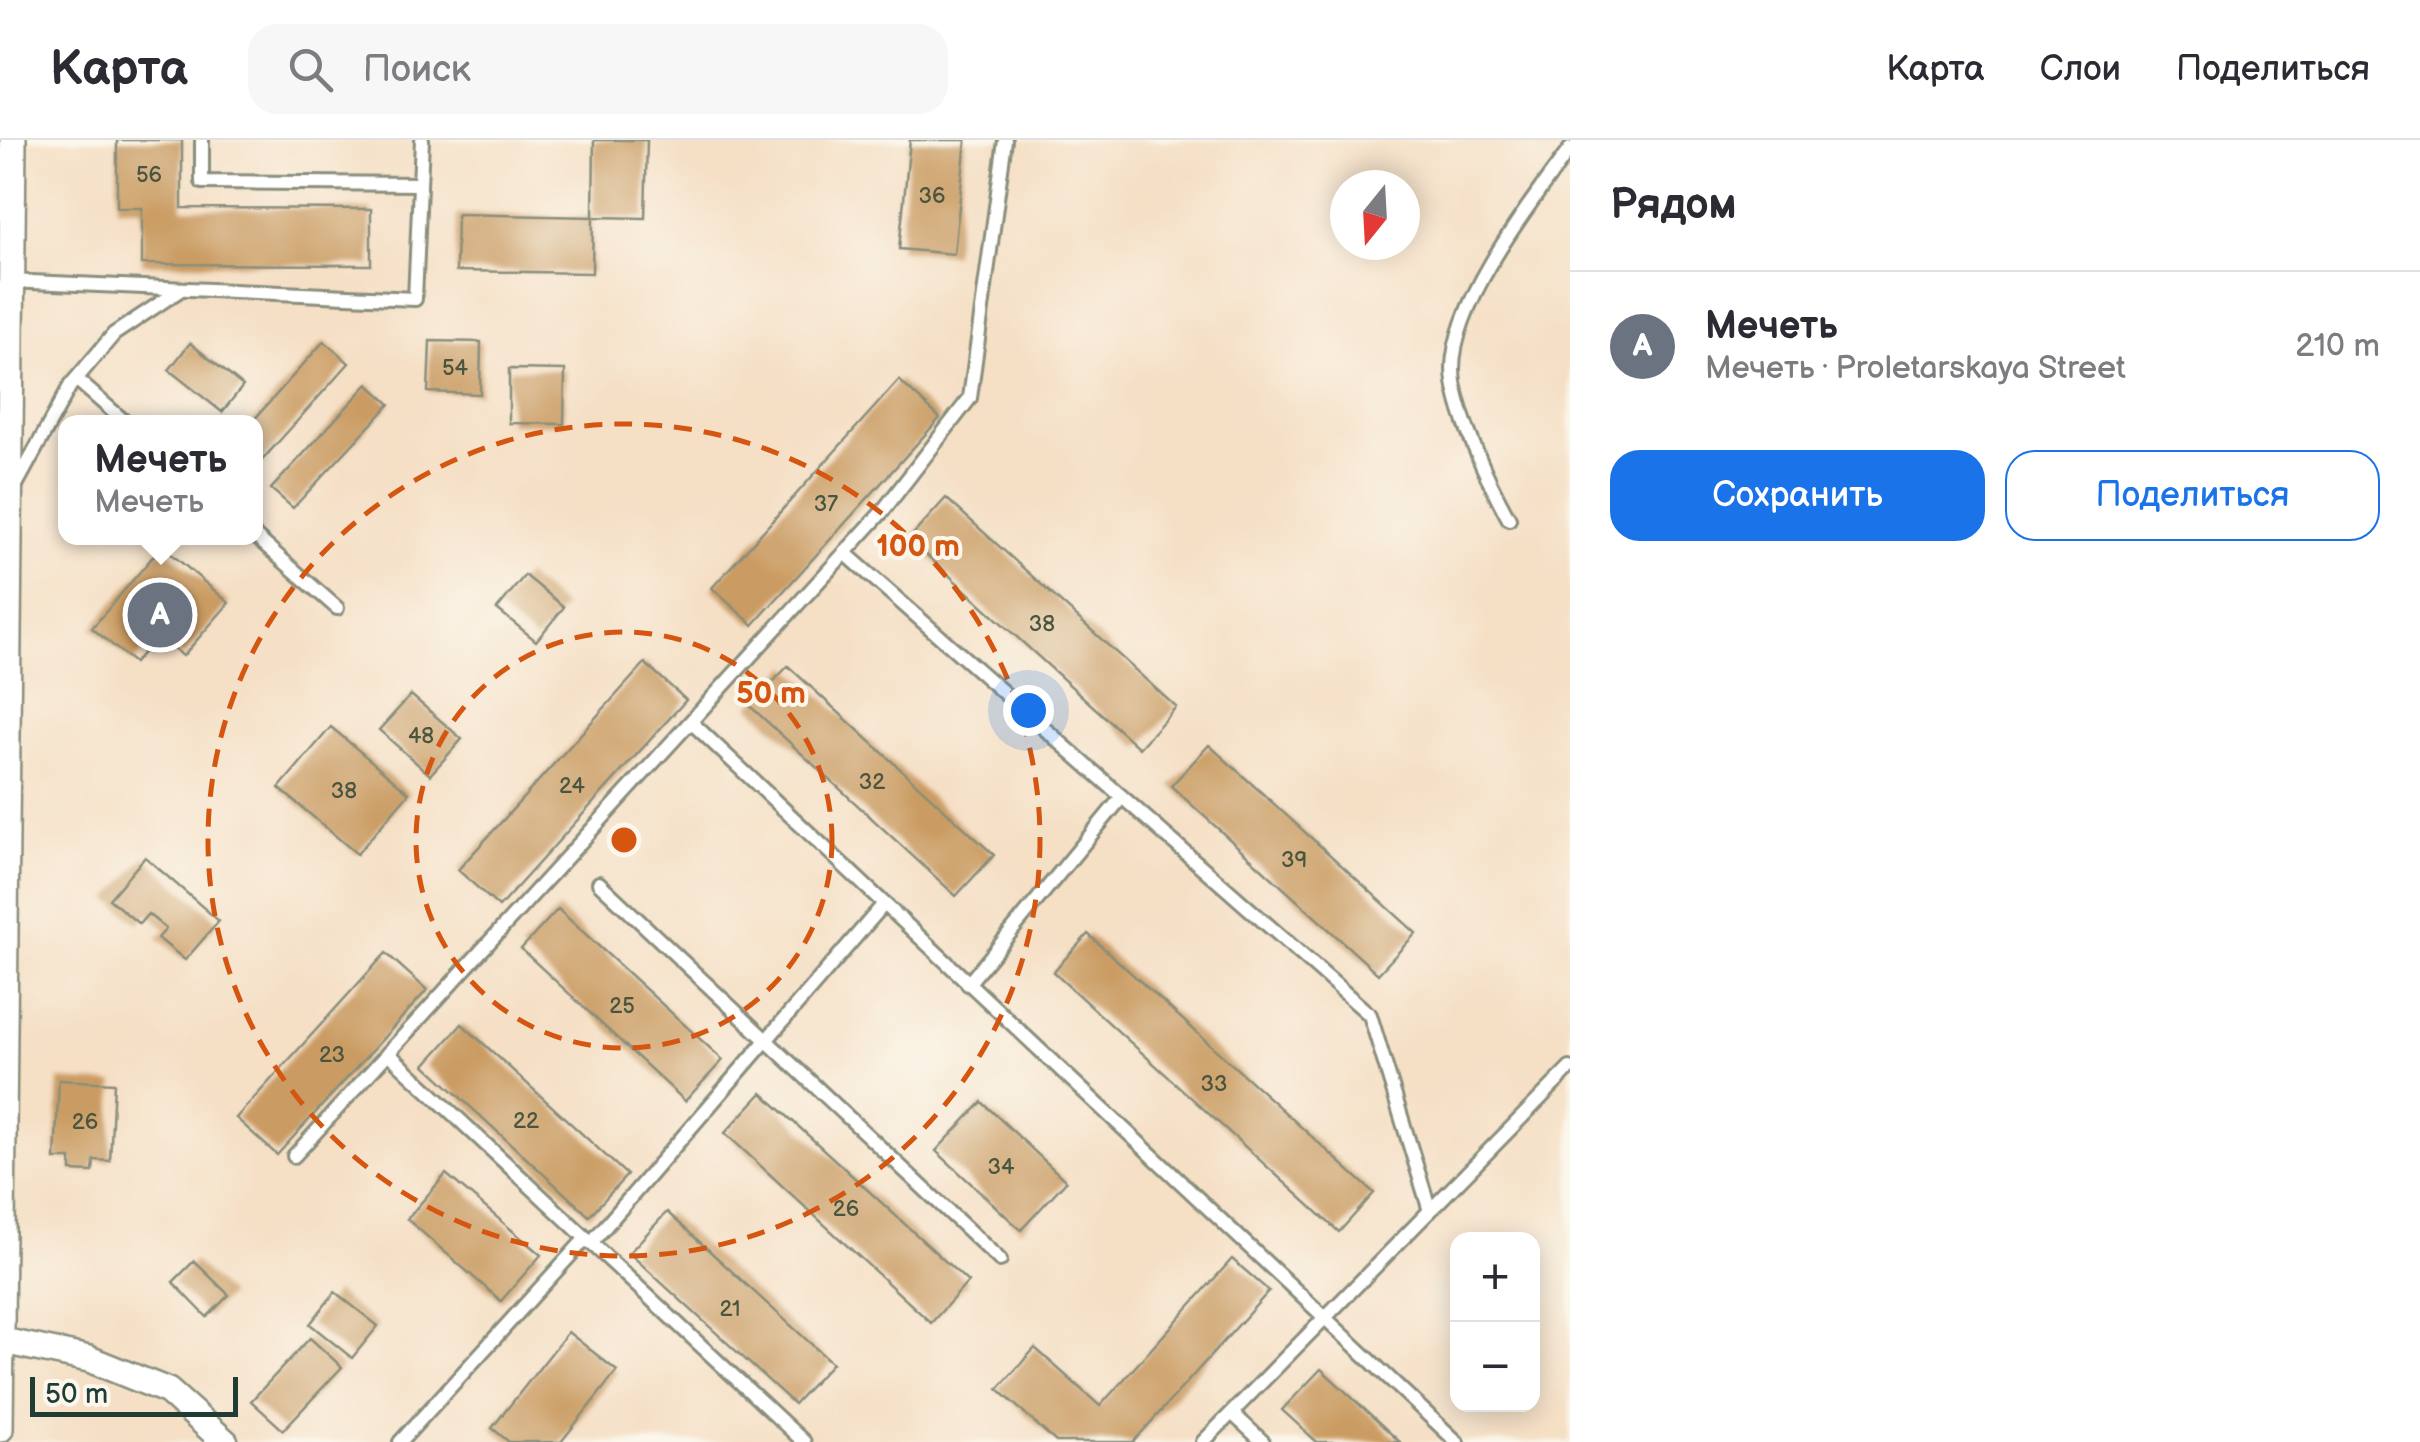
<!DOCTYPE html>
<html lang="ru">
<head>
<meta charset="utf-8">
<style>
  :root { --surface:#fff; --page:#f7f7f7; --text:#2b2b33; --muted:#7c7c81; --line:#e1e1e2; --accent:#1a73e8 }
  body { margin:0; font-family:"Balsamiq Sans",sans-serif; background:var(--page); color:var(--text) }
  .controls { position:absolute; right:30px; bottom:30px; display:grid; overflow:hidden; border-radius:20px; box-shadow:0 5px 25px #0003 }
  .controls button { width:90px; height:90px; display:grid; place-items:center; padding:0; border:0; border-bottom:2px solid var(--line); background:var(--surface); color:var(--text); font:50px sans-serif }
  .compass { position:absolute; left:1330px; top:30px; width:90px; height:90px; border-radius:50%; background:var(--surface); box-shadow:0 5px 25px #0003; rotate:198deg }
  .scale { position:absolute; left:30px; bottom:25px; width:208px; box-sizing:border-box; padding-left:10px; border:5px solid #1f3d34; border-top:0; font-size:28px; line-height:35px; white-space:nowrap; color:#1f3d34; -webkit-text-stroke:8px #fbf7ec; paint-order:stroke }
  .you { position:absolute; left:1028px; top:570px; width:35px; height:35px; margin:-25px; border:8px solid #fff; border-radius:50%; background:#1a73e8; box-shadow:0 0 0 15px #1a73e833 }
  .badge { display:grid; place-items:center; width:65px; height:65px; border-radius:50%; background:var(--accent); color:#fff; font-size:32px; font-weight:700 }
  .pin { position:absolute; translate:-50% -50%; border:5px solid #fff; box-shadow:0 2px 10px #0006 }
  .popup { position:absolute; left:58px; top:275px; width:205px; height:130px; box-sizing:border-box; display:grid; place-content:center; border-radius:20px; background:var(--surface); filter:drop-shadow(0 2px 8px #0005); font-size:32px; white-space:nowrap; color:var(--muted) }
  .popup b { font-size:38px; color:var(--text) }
  .popup::after { content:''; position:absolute; left:50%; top:100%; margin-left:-20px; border:20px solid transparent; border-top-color:var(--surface) }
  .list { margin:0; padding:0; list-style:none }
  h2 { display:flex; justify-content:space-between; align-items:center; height:130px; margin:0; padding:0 40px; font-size:42px }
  h2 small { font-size:32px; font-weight:400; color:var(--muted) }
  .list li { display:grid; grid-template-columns:65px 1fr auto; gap:30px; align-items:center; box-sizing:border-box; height:150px; padding:0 40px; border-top:2px solid var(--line) }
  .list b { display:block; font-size:38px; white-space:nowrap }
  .list p { margin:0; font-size:32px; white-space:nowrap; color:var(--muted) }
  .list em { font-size:32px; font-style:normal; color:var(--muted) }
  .actions { display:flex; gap:20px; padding:30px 40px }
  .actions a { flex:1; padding:22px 0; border:2px solid var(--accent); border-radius:30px; text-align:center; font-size:35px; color:var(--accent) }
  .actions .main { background:var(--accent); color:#fff }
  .icon { flex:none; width:55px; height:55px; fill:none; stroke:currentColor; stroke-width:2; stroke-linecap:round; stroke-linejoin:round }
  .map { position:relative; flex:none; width:1570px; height:1302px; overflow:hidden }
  header { display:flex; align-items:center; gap:60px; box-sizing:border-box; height:140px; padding:0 50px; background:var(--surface); border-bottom:2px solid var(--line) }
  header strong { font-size:48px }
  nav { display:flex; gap:55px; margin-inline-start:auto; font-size:35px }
  .search { width:700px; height:90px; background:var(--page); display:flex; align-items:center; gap:25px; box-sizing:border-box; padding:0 35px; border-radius:30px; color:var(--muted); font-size:38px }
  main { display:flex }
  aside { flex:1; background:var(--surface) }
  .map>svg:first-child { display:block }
  .building { fill:#ca9c64 }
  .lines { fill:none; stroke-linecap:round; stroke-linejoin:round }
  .lane-casing { stroke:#8a8e7c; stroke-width:18 }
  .street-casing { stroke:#8a8e7c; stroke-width:30 }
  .lane { stroke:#fff; stroke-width:12 }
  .street { stroke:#fff; stroke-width:25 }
  .ring { fill:none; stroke:#d45610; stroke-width:5; stroke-dasharray:18 12 }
  .labels { text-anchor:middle; stroke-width:8; stroke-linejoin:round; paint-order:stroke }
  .number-label { font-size:22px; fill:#4a5540 }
  .centre { fill:#d45610; stroke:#fbf7ec; stroke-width:5 }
  .ring-label { font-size:30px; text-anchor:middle; font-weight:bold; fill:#d45610; stroke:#fbf7ec; stroke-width:8; stroke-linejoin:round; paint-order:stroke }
</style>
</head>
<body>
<header>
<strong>Карта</strong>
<div class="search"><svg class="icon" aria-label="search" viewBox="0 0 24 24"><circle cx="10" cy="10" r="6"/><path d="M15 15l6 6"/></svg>Поиск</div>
<nav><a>Карта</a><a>Слои</a><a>Поделиться</a></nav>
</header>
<main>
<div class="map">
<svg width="1570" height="1302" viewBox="0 0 1570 1302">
  <rect width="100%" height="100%" fill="#fbf7ec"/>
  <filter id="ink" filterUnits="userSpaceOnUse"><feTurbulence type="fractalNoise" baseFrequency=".01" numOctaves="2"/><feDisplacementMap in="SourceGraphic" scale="20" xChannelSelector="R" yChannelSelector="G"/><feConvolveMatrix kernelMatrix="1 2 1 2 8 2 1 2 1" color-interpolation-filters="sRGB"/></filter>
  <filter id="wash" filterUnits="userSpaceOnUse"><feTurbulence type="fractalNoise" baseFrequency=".0048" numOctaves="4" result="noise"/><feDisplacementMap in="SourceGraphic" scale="40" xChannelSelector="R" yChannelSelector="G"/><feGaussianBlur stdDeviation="2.25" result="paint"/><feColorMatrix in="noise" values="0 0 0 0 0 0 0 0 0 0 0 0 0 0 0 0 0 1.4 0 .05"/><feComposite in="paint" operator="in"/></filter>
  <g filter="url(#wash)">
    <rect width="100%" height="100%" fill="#f5dfc5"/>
    <g id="blocks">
      <g class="building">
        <polygon points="117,0 182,0 182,68 371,69 371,125 142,124 142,68 117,68"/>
        <polygon points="594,0 647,0 645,78 593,77"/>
        <polygon points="910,0 966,0 954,114 899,109"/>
        <polygon points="457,74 593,77 592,133 456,131"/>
        <polygon points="324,201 349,223 255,328 252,282"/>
        <polygon points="430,201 481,202 480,254 428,252"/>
        <polygon points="190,203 243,246 222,272 169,230"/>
        <polygon points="509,229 565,230 564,284 509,283"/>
        <polygon points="899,240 940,278 753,485 712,448"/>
        <polygon points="368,244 390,264 293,368 271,349"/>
        <polygon points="946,358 1176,567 1139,608 909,399"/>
        <polygon points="162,406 229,463 183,516 158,495 134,523 92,488"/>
        <polygon points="525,435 564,467 536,501 497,469"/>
        <polygon points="645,523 686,560 499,767 458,730"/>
        <polygon points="788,526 994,715 956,756 750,566"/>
        <polygon points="411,555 462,599 430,635 379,590"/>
        <polygon points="331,587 409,653 357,714 279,648"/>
        <polygon points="1209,605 1416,793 1378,834 1171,646"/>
        <polygon points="145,717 219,781 185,820 158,798 166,789 148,774 139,784 109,759"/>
        <polygon points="558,769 723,920 685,961 521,809"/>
        <polygon points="1088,794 1374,1053 1339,1092 1053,832"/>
        <polygon points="386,813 427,850 277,1015 236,978"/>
        <polygon points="462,884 627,1035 589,1076 425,925"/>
        <polygon points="59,940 114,943 110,1021 94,1020 93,1032 71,1031 71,1019 55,1019"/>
        <polygon points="762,953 968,1142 931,1183 725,993"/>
        <polygon points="982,962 1066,1041 1021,1090 936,1011"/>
        <polygon points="446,1034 541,1115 501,1161 407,1079"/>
        <polygon points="667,1072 832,1223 794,1264 629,1113"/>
        <polygon points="1232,1119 1269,1151 1133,1302 1056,1302 998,1249 1035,1208 1100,1266"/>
        <polygon points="194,1121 229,1155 207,1177 173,1142"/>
        <polygon points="335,1152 378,1186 352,1218 310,1184"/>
        <polygon points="568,1192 617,1231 561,1302 509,1302 492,1288"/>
        <polygon points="310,1198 342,1227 283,1290 251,1261"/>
        <polygon points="1321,1229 1400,1302 1317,1302 1282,1270"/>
      </g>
    </g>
  </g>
  <g filter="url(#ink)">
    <use href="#blocks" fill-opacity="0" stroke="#8a8e7c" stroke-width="2.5"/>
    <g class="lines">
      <g class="lane-casing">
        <g id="lane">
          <polyline points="202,0 202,42 420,44"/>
          <polyline points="9,141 415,159 422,0"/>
          <polyline points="76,239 125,282"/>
          <polyline points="15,347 70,246 114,194 180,150"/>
          <path d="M1509,379C1490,345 1453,268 1453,229C1453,162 1530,63 1570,9"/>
          <polyline points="255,396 337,468"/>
          <polyline points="845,413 1370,875 1430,1071"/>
          <polyline points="691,582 1457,1302"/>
          <polyline points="599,743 1000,1120"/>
          <polyline points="968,844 1122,657"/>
          <polyline points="388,913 804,1302"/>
          <polyline points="294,1016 882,372 970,258 1005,0"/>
          <polyline points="591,1103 884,764"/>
          <polyline points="1232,1273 1263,1302"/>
          <polyline points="400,1302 586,1098"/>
          <polyline points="1203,1302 1570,928"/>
        </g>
      </g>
      <g class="street-casing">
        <g id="street">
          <polyline points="3,1201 89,1219 168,1251 225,1302"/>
          <polyline points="0,1289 13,0"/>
        </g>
      </g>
      <use href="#lane" class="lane"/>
      <use href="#street" class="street"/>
    </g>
  </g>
  <g class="ring">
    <circle cx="624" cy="700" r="208"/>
    <circle cx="624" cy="700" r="416"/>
  </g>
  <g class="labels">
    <g class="number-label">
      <text x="149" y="42">56</text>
      <text x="932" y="63">36</text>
      <text x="455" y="235">54</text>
      <text x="826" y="371">37</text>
      <text x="1042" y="491">38</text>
      <text x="421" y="603">48</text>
      <text x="872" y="649">32</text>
      <text x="572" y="653">24</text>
      <text x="344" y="658">38</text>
      <text x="1294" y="727">39</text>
      <text x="622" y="873">25</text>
      <text x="332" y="922">23</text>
      <text x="1214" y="951">33</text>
      <text x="526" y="988">22</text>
      <text x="85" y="989">26</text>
      <text x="1001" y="1034">34</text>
      <text x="846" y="1076">26</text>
      <text x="730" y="1176">21</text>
    </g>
  </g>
  <circle cx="624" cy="700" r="15" class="centre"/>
  <g class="ring-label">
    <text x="918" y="416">100 m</text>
    <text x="771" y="563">50 m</text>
  </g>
</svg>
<div class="controls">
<button>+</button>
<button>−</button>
</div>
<svg class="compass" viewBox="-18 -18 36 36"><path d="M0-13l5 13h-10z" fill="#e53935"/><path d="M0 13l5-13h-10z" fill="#7c7c81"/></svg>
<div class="scale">50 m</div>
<div class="you"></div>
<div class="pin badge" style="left:160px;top:475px;background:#6b7280">A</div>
<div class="popup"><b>Мечеть</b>Мечеть</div>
</div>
<aside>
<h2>Рядом<small></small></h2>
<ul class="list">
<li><span class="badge" style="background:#6b7280">A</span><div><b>Мечеть</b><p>Мечеть · Proletarskaya Street</p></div><em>210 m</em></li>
</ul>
<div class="actions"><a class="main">Сохранить</a><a>Поделиться</a></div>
</aside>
</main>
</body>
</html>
